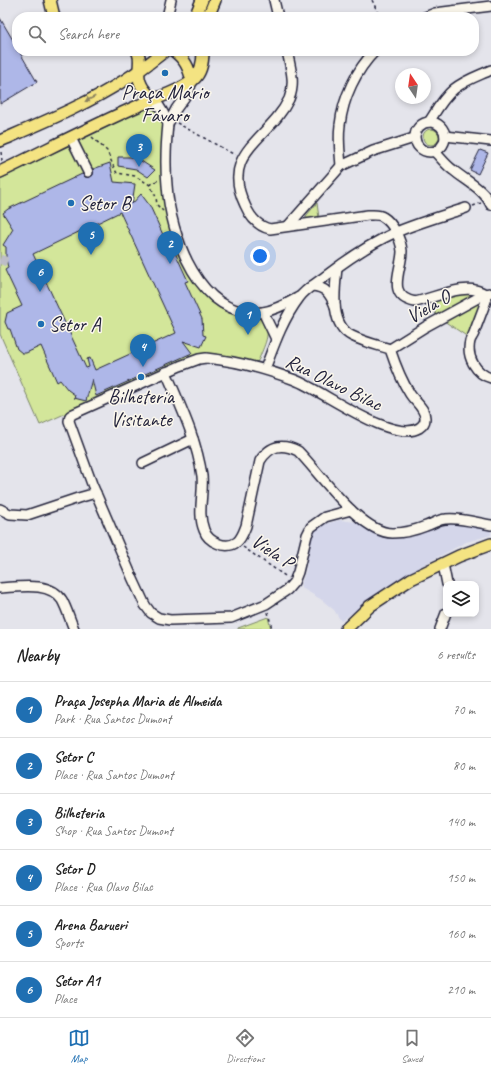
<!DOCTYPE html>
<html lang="en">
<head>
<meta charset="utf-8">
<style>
  :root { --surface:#fff; --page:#f2f2f2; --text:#222; --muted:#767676; --line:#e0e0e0; --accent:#1f6fb2 }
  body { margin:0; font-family:Caveat,sans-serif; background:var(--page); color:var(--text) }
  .controls { position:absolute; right:12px; bottom:12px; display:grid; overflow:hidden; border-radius:8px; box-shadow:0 2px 6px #0003 }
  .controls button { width:36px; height:36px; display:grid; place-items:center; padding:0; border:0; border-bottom:1px solid var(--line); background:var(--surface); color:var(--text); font:20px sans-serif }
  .compass { position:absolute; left:395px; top:68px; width:36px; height:36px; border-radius:50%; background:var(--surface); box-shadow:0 2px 6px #0003; rotate:347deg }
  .you { position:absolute; left:260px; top:256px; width:14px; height:14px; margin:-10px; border:3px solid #fff; border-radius:50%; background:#1a73e8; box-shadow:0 0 0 6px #1a73e833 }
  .badge { display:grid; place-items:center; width:26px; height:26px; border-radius:50%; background:var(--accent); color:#fff; font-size:13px; font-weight:700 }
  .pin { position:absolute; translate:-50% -33px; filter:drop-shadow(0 1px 2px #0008) }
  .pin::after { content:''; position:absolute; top:21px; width:14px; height:12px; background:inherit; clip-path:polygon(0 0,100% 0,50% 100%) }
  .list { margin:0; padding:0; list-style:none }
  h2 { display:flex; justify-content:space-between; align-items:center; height:52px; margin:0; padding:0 16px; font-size:17px }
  h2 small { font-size:13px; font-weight:400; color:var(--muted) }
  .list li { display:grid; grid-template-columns:26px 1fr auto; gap:12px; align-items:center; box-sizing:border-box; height:56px; padding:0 16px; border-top:1px solid var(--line) }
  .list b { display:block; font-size:15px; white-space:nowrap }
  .list p { margin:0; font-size:13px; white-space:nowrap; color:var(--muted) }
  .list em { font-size:13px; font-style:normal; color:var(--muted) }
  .icon { flex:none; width:22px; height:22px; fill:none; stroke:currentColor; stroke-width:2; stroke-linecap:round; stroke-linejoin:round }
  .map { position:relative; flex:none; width:491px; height:629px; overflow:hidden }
  .search { position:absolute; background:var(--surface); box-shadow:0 2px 6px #0003; left:12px; right:12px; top:12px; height:44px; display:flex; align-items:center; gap:10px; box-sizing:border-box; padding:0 14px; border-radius:16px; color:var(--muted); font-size:15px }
  .sheet { height:388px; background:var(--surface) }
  nav { display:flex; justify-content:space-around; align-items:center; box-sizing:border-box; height:56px; border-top:1px solid var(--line); background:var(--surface); font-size:11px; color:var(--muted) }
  nav a { display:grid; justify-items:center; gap:2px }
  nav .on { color:var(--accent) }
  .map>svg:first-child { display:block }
  .built { fill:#d4d6ea }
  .green { fill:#d3e69a; stroke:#7a846a }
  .building { fill:#aeb7e8; stroke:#22223b; fill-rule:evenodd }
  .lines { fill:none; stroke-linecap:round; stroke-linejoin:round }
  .minor-tunnel { stroke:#bdbdc8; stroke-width:9; stroke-dasharray:9 4.5; stroke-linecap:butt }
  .minor-casing { stroke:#22223b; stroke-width:12 }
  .major-casing { stroke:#22223b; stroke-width:14 }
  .path { stroke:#22223b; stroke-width:1.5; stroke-dasharray:3 3; stroke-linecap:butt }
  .minor { stroke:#fbf7ec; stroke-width:9 }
  .major { stroke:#f4e382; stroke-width:11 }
  .oneway { fill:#8b825e }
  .poi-dot { fill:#1f6fb2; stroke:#fbf7ec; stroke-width:1.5 }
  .labels { text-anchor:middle; stroke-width:3; stroke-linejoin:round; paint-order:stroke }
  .poi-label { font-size:20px; fill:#22223b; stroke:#fbf7ec }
  .street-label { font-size:20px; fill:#22223b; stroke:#fbf7ec }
</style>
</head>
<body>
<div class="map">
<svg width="491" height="629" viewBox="0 0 491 629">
  <rect width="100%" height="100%" fill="#e4e4eb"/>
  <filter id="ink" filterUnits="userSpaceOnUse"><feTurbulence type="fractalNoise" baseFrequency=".025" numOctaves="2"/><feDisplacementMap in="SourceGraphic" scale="8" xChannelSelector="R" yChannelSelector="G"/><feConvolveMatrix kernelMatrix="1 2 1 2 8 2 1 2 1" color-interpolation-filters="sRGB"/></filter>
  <g filter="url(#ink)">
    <polygon class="built" points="340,520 356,522 385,536 401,538 440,524 451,522 491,529 491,535 466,542 408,573 341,621 334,610 322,600 300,587 306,571 309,542 312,534 321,525"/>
    <g class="green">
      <path d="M144,109C153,108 158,111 163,117L164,179L190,273C202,297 218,313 245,317C251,318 258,316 263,321C273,331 263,348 259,359L257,362H180L40,425L0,334V179Z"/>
      <circle cx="431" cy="137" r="8"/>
      <polygon points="317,203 319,218 308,220 306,219 306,216"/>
      <polygon points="462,292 474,293 476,295 437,318 432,303"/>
      <polygon points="477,301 482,301 468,337 444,321"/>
      <polygon points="268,617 271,629 238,629 238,628"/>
    </g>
    <g class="building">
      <polygon points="0,18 17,47 17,51 19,51 37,82 0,104"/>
      <polygon points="480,150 488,153 478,174 470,170"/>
      <polygon points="118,157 131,157 138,159 155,170 148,177 136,169 118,166"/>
      <path d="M110,163L114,182L135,184L132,204L141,194L150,206L164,237L167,235L188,281L185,282L202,319L203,335L206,336L201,347L183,341L192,353L96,396L92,379L86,401L74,398L75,395L68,390L60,380L57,382L41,346L26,353H22L17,349L10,329H8L5,322L7,313L22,306L5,270L8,268L6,258V247L3,245L13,229L3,213L8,209L82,174L85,177H90L93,175V169ZM120,212L176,333L95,370L90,358L87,359L89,367L86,368L33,254Z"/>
    </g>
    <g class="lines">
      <polyline class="minor-tunnel" points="0,259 7,262"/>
      <g class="minor-casing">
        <g id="minor">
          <polyline points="274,0 278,17"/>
          <polyline points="167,17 171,0"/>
          <polyline points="425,17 435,13 491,6"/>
          <path d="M287,51C290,66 296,83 289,99C270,139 219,152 245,205C250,217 257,226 270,229L368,215C373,215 379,214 383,217C393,223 401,240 402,251C402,270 385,296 415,302C435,298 467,281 485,294L486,301C482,312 478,322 474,333C473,336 471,338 470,341C466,357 476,374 491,378"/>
          <path d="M154,99C161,108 165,114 168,124C166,144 165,165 167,185C170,235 200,321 263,312C276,310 288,303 299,297"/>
          <circle cx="430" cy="137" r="15"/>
          <path d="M429,122C436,111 443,98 454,89C465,80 478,76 491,70"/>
          <polyline points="168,124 176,109 189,91 192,81"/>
          <polyline points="445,136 491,141"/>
          <polyline points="71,138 88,172"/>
          <path d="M435,152C441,158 446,165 453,170C466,181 484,189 491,205"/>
          <path d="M341,166C340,152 338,139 340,125C343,98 356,70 375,51"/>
          <polyline points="288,226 341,166 373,151 414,138"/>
          <path d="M337,268C335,289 329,325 352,336C364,342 377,345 390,349C395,364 401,380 410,394C415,402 426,409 425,419C425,423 422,426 419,428C392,444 322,390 295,380C266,369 236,361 206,358L199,359L180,366L73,414L70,416L69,421L92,484L132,577L145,605L151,613L159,618L170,620L231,618L266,604L287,590L294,582L298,572L307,535L311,527L325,517L351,510"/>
          <path d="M312,286C326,287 330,294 335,306"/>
          <polyline points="263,312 276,339"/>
          <polyline points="390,349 425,327 485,294 489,293"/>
          <path d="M265,369C274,345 283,319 299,298C305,289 318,282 327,275C348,259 370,244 394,233C417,223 442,216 466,208"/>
          <path d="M166,372C180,405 197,440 202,476C204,494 197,513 204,530C208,542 226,550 237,542C242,538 244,531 246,526L260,461C270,445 282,443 298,451C320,473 361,534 393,533C404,533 416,530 426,526C433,524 439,519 446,519C459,517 478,523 491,525"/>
          <polyline points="143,463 193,439"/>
          <polyline points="0,509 10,514 27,515 78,498 96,493"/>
          <polyline points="443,564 447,584"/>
          <path d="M0,588C19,587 50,581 62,600C67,609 70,620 74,629"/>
          <polyline points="440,629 446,613"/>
        </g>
      </g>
      <g class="major-casing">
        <g id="major">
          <polyline points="50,0 54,17"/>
          <polyline points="195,17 202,0"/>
          <polyline points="208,17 215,0"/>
          <path d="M137,51C141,57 139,63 139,70C137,83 144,92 154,99"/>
          <path d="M174,51C185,59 189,68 192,81"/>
          <path d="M0,141C44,122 88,104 128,78C141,70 153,60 165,51"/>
          <path d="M0,172C46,150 92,126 140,105C157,97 180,92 194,79C202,72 203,61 203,51"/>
          <polyline points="346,629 370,606 411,579 459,556 491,544"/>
        </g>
      </g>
      <g class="path">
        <polyline points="372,0 380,17"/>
        <polyline points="177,123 235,155"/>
        <polyline points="92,137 107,151 115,170 117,173 135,176 150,185 156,197 157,205 163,211"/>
        <polyline points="1,152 2,161"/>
        <polyline points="150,185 160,179"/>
        <polyline points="473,206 481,203"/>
        <polyline points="243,547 288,578"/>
        <polyline points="268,612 272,629"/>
      </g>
      <use href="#minor" class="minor"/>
      <use href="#major" class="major"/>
    </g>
    <defs><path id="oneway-solid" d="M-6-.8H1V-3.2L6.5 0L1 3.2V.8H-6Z"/></defs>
    <use class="oneway" href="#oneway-solid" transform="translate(90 99) rotate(152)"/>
  </g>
  <g class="poi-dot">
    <circle cx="165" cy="73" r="4"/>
    <circle cx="71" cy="203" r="4"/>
    <circle cx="41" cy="324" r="4"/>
    <circle cx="141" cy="377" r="4"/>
  </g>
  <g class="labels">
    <g class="poi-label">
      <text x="165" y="99">Praça Mário<tspan x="165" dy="23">Fávaro</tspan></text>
      <text x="79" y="210" text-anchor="start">Setor B</text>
      <text x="49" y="331" text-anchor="start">Setor A</text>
      <text x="141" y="403">Bilheteria<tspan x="141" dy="23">Visitante</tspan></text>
    </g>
    <g class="street-label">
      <text transform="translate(428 306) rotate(-30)" y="7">Viela O</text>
      <text transform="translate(334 382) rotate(26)" y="7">Rua Olavo Bilac</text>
      <text transform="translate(273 551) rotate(34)" y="7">Viela P</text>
    </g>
  </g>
</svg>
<div class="controls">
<button><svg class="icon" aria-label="layers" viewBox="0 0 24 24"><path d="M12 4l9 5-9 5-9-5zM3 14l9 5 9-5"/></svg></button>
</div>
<svg class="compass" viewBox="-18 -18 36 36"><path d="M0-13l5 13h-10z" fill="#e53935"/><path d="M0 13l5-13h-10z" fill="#767676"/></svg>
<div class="you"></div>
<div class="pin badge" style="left:248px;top:335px">1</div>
<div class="pin badge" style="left:170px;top:264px">2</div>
<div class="pin badge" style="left:139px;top:167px">3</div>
<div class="pin badge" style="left:143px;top:367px">4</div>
<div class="pin badge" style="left:91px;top:255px">5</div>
<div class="pin badge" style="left:40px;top:292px">6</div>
<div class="search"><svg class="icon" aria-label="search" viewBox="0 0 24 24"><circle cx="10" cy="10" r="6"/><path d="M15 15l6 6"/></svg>Search here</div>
</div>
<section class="sheet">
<h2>Nearby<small>6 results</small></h2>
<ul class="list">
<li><span class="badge">1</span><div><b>Praça Josepha Maria de Almeida</b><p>Park · Rua Santos Dumont</p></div><em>70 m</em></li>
<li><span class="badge">2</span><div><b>Setor C</b><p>Place · Rua Santos Dumont</p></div><em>80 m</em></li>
<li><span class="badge">3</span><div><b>Bilheteria</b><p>Shop · Rua Santos Dumont</p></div><em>140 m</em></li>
<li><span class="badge">4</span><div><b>Setor D</b><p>Place · Rua Olavo Bilac</p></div><em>150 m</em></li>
<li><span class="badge">5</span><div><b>Arena Barueri</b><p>Sports</p></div><em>160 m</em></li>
<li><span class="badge">6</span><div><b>Setor A1</b><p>Place</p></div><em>210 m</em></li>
</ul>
</section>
<nav>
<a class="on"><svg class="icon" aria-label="map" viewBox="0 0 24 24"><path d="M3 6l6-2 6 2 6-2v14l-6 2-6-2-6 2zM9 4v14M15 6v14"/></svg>Map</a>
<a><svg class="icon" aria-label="directions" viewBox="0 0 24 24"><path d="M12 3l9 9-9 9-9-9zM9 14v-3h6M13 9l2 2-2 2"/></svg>Directions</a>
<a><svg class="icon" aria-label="saved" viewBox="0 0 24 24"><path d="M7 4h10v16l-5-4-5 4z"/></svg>Saved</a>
</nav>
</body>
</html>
